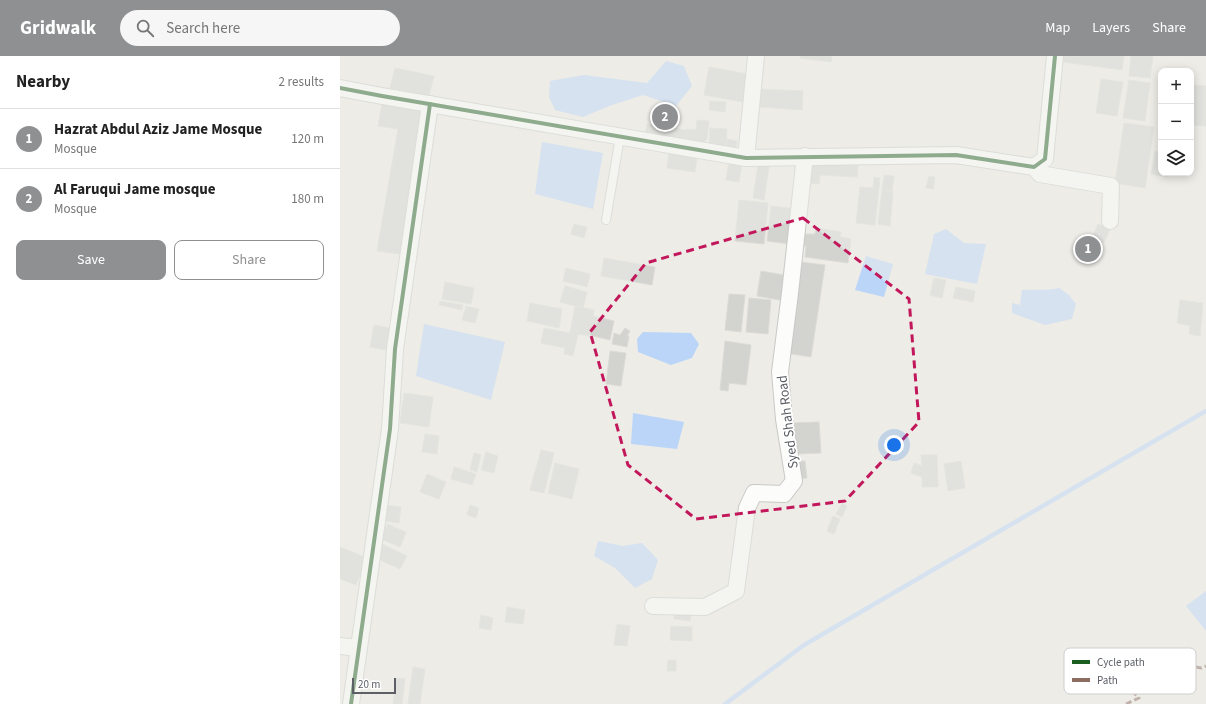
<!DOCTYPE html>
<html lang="en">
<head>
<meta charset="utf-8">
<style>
  :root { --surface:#fff; --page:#f6f6f6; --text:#222; --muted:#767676; --line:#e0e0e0; --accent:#8f9092 }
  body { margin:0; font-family:"Source Sans 3",sans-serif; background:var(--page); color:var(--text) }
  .controls { position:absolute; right:12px; top:12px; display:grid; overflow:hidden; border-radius:8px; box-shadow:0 2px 10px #0003 }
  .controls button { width:36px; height:36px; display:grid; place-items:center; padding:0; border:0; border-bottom:1px solid var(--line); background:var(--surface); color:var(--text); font:20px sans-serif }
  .scale { position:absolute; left:12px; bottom:10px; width:44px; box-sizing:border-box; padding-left:4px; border:2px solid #5c5f65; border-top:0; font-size:11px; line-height:14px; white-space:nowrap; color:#5c5f65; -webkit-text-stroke:3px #fff; paint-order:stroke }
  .you { position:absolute; left:554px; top:389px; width:14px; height:14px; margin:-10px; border:3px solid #fff; border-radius:50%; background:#1a73e8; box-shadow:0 0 0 6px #1a73e833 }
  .badge { display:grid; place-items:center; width:26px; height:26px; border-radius:50%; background:var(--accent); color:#fff; font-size:13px; font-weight:700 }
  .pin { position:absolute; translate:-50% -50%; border:2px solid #fff; box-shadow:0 1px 4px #0006 }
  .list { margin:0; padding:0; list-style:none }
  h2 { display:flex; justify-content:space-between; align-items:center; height:52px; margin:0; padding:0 16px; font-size:17px }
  h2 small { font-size:13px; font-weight:400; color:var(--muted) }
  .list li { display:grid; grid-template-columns:26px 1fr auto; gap:12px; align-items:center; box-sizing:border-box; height:60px; padding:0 16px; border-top:1px solid var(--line) }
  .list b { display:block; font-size:15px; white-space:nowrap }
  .list p { margin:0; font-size:13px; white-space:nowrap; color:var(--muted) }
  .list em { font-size:13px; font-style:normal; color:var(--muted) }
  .actions { display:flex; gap:8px; padding:12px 16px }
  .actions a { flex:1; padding:9px 0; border:1px solid var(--accent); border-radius:8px; text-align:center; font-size:14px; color:var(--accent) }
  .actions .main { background:var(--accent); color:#fff }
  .icon { flex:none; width:22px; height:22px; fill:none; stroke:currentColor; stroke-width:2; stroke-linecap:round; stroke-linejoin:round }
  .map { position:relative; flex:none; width:866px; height:648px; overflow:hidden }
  header { display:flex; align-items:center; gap:24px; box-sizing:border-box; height:56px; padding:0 20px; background:var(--accent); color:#fff }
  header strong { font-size:19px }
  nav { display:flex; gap:22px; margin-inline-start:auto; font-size:14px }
  .search { width:280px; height:36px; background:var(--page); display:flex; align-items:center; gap:10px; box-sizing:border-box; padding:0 14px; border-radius:22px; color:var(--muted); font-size:15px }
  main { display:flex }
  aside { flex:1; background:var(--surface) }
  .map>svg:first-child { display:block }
  .water { fill:#bbd5f8 }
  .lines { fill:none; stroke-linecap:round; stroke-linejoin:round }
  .stream { stroke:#bbd5f8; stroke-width:4.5 }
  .building { fill:#d3d3d0; stroke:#dcdbd6 }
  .lane-casing { stroke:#c9c9c7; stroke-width:10 }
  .street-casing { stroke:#c9c9c7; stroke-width:18 }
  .lane { stroke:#fcfcfb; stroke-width:8 }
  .street { stroke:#fcfcfb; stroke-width:16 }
  .quiet { stroke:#8d6e63; stroke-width:3; stroke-dasharray:6 3; stroke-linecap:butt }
  .cycleway-casing { stroke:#fff; stroke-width:6 }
  .cycleway { stroke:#1b5e20; stroke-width:4 }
  .marked { fill:none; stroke:#c2185b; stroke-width:3; stroke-dasharray:8 5; stroke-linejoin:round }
  .labels { text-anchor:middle; stroke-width:3.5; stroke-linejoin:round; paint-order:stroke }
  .street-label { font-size:14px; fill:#5c5f65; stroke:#fff }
  .key { fill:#fff; stroke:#cecfd1; stroke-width:1 }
  .key-label { font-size:11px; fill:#5c5f65 }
</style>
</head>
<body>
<header>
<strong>Gridwalk</strong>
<div class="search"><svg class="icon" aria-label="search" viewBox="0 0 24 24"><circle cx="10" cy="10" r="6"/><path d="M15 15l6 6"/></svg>Search here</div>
<nav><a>Map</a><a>Layers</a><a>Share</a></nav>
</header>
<main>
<aside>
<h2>Nearby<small>2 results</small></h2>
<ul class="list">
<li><span class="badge">1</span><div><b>Hazrat Abdul Aziz Jame Mosque</b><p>Mosque</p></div><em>120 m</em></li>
<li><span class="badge">2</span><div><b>Al Faruqui Jame mosque</b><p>Mosque</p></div><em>180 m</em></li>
</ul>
<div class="actions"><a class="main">Save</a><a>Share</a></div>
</aside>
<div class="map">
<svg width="866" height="648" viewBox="0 0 866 648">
  <rect width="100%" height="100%" fill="#edece7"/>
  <g class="water">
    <polygon points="326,5 344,10 352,30 336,50 303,39 272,49 243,61 215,54 209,41 210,25 244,19 307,27"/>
    <polygon points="202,86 263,97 253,153 195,138"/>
    <polygon points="606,173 624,187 646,188 637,228 585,218 594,178"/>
    <polygon points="526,200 553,208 544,241 515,234"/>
    <path d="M719,232L729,239L736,248L732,263L705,269L672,257V247L680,249L682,234C695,233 706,235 719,232Z"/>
    <polygon points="84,268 165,286 151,344 76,320"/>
    <polygon points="303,276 351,277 359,288 352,302 331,309 298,296 297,283"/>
    <polygon points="293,357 344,366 337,393 291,388"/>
    <polygon points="258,485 283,490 302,487 318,504 312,523 295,532 275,512 254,500"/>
    <polygon points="866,535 866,575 846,550"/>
  </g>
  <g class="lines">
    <polyline class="stream" points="385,648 464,589 866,355"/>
  </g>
  <g class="building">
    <polygon points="460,0 492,0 491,6 460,2"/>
    <polygon points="724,0 784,0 782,14 723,6"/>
    <polygon points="791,0 813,0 810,22 789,20"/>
    <polygon points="369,11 407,18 403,46 364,39"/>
    <polygon points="55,12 94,20 89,40 50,32"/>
    <polygon points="761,23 783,26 777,60 756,57"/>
    <polygon points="789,24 810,27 805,65 783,62"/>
    <polygon points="851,29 866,30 866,70 851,69"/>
    <polygon points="421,33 463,35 462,54 420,51"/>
    <polygon points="43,42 86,49 60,198 37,195 58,73 38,70"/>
    <polygon points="370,45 386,46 385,56 369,54"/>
    <polygon points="357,64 369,65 367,84 365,84 365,88 345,86 347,73 356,74"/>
    <polygon points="784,67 814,71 805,132 775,127"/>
    <polygon points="307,68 347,74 345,84 305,79"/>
    <polygon points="370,72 387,73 386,92 369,91"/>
    <polygon points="387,83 397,85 396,93 386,92"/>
    <polygon points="815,95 821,96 821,117 828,117 827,121 811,118"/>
    <polygon points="329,96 357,100 355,116 327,112"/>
    <polygon points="389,105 402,108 399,126 386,124"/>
    <polygon points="469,107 518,109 517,121 480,119 479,128 468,127"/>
    <polygon points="418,109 429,111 424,144 413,142"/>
    <polygon points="544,119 554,120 552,135 542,134"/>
    <polygon points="589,120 595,121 593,133 586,132"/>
    <polygon points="534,121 540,122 535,169 516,167 520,131 533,132"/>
    <polygon points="542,134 553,136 550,170 538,168"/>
    <polygon points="399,144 428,147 424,188 395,185"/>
    <polygon points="431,150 455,153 450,188 427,185"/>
    <polygon points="234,168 247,171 244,182 231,178"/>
    <polygon points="758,168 770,173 764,187 752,182"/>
    <polygon points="476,172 501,176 500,181 511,183 508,207 465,201 466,190 463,190 464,178 475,178"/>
    <polygon points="264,202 315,211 312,229 261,220"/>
    <polygon points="461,206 485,209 471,301 446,297"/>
    <polygon points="226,212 250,218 247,231 223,225"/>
    <polygon points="421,215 450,220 445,245 417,240"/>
    <polygon points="594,222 606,224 602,242 590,239"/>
    <polygon points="105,226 134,232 131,248 102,243"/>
    <polygon points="225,230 247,236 243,252 220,246"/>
    <polygon points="616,231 635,235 633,246 613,242"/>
    <polygon points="389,238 405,239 401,276 385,274"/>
    <polygon points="409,242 431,244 428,278 406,276"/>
    <polygon points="840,244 863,247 860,280 849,278 850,270 837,267"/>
    <polygon points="100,245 123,249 122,254 99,249"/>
    <polygon points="190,247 222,253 219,272 187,265"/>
    <polygon points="126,250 139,253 135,267 122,264"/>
    <polygon points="235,250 254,254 253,260 274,265 270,284 249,279 249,280 238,278 233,300 224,298 225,292 201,287 204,272 230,277"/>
    <polygon points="34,269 55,273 51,295 30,291"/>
    <polygon points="285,272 290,275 287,280 289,280 287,291 272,288 274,277 280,279"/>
    <polygon points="385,285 411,289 406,329 389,327 388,335 380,334"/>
    <polygon points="270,295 286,297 281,330 266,328"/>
    <polygon points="64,337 93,341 89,371 60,367"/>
    <polygon points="479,366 481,397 456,398 450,367"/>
    <polygon points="85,378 99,380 97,398 82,396"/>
    <polygon points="201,394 214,397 204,437 190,434"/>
    <polygon points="146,396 158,400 154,417 141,414"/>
    <polygon points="134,397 141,399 137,416 130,414"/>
    <polygon points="581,399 597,399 598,431 582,431 582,421 571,417 574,407 582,410"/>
    <polygon points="456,405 465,405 467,422 457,423"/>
    <polygon points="621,405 625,432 608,435 604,408"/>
    <polygon points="215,407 239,413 232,443 208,437"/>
    <polygon points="114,411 136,418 132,429 111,423"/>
    <polygon points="87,418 106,426 99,443 80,436"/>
    <polygon points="502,447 507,450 502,461 496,458"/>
    <polygon points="45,449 61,451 59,467 44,465"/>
    <polygon points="130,449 139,452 136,462 127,459"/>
    <polygon points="493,460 500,463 494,478 487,475"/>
    <polygon points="47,468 66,476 60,491 41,483"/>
    <polygon points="42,488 67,500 60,513 36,502"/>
    <polygon points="0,491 27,502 16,529 0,523"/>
    <polygon points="167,551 185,554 183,568 165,566"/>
    <polygon points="335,552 352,554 350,565 334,563"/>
    <polygon points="141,559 153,562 151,574 139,572"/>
    <polygon points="277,568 290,570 287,590 274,589"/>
    <polygon points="331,570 352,571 352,585 330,584"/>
    <polygon points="328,604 336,604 336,615 327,615"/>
    <polygon points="73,611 85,613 80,648 68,648"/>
    <polygon points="56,622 65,623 62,648 53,648"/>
  </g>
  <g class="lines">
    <g class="lane-casing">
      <polyline id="lane" points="266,164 280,81"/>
    </g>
    <g class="street-casing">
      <g id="street">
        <polyline points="0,32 42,40 406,102 616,99 694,111 705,103 715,0"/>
        <polyline points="406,102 416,0"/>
        <polyline points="694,111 700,118 771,130 770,165"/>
        <polyline points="313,550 365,551 396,535 407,452 414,437 444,438 454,425 444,363 440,316 450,237 465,100"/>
        <polyline points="0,590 19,592"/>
        <polyline points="11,648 50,373 55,293 90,48"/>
      </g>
    </g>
    <use href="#lane" class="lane"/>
    <use href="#street" class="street"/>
    <polyline class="quiet" points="786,648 799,642 794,637 810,625 819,611 840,618 850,610 861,612 866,610"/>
    <g class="cycleway-casing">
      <g id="cycleway">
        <polyline points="0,32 42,40 406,102 616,99 694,111 705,103 715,0"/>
        <polyline points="11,648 50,373 55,293 90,48"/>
      </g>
    </g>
    <use href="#cycleway" class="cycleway"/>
  </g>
  <path d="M0 0H866V648H0ZM463,162L569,243L579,366L505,445L356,463L288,409L250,276L306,207Z" fill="#edece7" fill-opacity=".55" fill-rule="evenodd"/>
  <path class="marked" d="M463,162L569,243L579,366L505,445L356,463L288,409L250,276L306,207Z"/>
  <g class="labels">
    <g class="street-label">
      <text transform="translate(447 366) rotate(-97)" y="5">Syed Shah Road</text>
    </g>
  </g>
  <rect x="724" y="592" width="132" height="46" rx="6" class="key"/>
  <rect x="732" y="604" width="18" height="4" fill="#1b5e20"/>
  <rect x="732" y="622" width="18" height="4" fill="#8d6e63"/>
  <g class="key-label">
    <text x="757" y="610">Cycle path</text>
    <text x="757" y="628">Path</text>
  </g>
</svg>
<div class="controls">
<button>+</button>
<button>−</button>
<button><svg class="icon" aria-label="layers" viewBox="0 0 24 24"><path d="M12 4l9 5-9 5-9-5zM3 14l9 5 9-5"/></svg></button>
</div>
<div class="scale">20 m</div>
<div class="you"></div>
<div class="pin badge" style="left:748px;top:193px">1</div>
<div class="pin badge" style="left:325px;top:61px">2</div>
</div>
</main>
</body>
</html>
